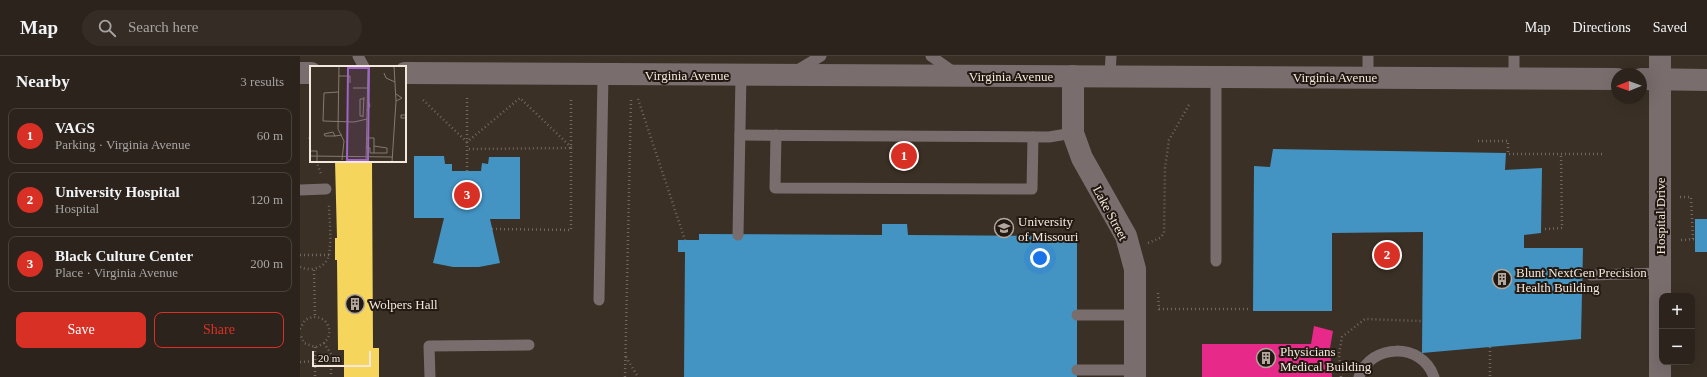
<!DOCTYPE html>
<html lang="en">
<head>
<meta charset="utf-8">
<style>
  :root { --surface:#2c241c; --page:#342c25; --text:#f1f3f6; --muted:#a6a4a3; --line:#48413b; --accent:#d93025 }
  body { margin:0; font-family:Georgia,serif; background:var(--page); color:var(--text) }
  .controls { position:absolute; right:12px; bottom:12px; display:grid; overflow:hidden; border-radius:8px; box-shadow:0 4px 16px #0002 }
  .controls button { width:36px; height:36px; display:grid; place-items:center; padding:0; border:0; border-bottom:1px solid var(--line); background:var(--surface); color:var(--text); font:20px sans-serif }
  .compass { position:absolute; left:1311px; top:12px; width:36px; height:36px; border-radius:50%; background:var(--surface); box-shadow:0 4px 16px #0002; rotate:269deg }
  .scale { position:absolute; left:12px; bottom:10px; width:59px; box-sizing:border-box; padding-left:4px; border:2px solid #f4e8dd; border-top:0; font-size:11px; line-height:14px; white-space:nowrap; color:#f4e8dd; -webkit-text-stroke:3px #221a12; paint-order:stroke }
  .you { position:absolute; left:740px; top:202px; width:14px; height:14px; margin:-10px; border:3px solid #fff; border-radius:50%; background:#1a73e8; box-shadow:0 0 0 6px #1a73e833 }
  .badge { display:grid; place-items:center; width:26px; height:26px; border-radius:50%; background:var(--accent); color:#fff; font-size:13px; font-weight:700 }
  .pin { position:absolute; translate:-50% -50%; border:2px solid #fff; box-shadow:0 1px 4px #0006 }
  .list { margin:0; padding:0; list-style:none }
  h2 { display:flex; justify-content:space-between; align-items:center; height:52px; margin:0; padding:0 16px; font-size:17px }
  h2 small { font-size:13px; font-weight:400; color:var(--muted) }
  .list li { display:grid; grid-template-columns:26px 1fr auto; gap:12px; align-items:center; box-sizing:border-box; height:56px; margin:0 8px 8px; padding:0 8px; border:1px solid var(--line); border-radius:8px }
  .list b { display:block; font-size:15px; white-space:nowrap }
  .list p { margin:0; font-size:13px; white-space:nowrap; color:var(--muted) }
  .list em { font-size:13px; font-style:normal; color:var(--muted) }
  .actions { display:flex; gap:8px; padding:12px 16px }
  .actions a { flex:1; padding:9px 0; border:1px solid var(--accent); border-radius:8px; text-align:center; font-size:14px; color:var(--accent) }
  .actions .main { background:var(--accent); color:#fff }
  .icon { flex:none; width:22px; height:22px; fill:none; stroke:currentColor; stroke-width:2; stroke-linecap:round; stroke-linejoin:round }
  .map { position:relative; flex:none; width:1407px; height:321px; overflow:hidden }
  header { display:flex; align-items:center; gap:24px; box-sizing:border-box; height:56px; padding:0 20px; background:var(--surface); border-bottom:1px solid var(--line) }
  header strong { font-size:19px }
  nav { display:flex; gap:22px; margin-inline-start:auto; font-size:14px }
  .search { width:280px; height:36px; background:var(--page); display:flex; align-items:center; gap:10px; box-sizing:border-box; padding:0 14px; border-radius:22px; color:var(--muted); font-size:15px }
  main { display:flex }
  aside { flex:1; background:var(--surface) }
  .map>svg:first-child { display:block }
  .homes { fill:#f6d55c }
  .schools { fill:#4393c3 }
  .health { fill:#e7298a }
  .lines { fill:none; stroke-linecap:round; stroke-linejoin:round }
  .path { stroke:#716764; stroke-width:2.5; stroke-dasharray:1 3; stroke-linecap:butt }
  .service { stroke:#7a6d6d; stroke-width:11 }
  .minor { stroke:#7a6d6d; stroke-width:22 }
  .labels { text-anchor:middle; stroke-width:4; stroke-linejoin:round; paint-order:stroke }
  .street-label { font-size:13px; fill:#f4e8dd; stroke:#221a12 }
  .poi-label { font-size:13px; fill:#f4e8dd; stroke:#221a12; text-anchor:start }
  .inset-road { fill:none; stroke:#847a6f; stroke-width:1 }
  .view { fill:#9f64c8; fill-opacity:0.15; stroke:#9f64c8; stroke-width:2 }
  .inset-edge { fill:none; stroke:#f4e8dd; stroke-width:2 }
</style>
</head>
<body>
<header>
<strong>Map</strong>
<div class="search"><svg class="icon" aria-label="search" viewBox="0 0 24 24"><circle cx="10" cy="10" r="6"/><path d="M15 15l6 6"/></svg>Search here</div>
<nav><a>Map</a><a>Directions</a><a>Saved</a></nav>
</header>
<main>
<aside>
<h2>Nearby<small>3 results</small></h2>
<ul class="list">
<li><span class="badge">1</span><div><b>VAGS</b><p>Parking · Virginia Avenue</p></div><em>60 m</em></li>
<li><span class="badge">2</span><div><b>University Hospital</b><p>Hospital</p></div><em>120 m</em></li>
<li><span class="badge">3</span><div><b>Black Culture Center</b><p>Place · Virginia Avenue</p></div><em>200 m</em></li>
</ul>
<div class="actions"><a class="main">Save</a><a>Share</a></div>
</aside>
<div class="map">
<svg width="1407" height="321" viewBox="0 0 1407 321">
  <rect width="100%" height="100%" fill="#3a3025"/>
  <polygon class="homes" points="35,105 72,105 73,292 79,292 79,321 44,321 44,294 38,294 37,204 35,204 35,182 37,182"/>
  <g class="schools">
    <polygon points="973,93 1206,97 1205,114 1242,112 1241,177 1224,179 1224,192 1283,192 1281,283 1122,297 1123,176 1032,177 1032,255 953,255 954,110 970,111"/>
    <polygon points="114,100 144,100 145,108 152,108 152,115 181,115 182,107 188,108 189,101 220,101 220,163 190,163 200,207 179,211 153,211 133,207 144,162 114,162"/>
    <rect x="1395" y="163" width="12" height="33"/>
    <polygon points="582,168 607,168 608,179 777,180 777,321 384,321 385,196 378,196 378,184 399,184 399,178 582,179"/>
  </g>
  <polygon class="health" points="1014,270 1033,275 1030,292 1032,321 902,321 902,288 1011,288"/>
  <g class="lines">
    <g class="path">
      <polyline points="338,43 385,184"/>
      <polyline points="123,44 167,86 220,42 272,92 167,93"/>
      <polyline points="11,74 9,83 11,88"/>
      <polyline points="1178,85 1208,85 1208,98 1304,98"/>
      <polyline points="16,105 21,118"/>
      <polyline points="16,105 30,105"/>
      <polyline points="167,115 167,42"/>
      <polyline points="1380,141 1391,141 1393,184"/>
      <polyline points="192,173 271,174 271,43"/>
      <polyline points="1245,173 1262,172 1261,98"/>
      <polyline points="1381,184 1395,183"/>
      <polyline points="848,187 860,182 864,177 865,112 869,84 890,47"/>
      <polyline points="0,199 29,199"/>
      <path d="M0,211C11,216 27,212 29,198C32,182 29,163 29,148"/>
      <polyline points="14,214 15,261"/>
      <polyline points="858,237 859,253 949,253"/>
      <path d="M0,273L5,264C28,251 41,285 15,291L4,287L0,278"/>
      <polyline points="24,287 31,298 31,321"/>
      <polyline points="15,291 15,321"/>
      <polyline points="1190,291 1190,321"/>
      <polyline points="326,301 338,321"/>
      <polyline points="0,306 15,305"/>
      <polyline points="325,321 331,43"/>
      <polyline points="1041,321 1039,298 1042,281 1065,263 1122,265"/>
    </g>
    <g class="service">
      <polyline points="58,0 64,11"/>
      <polyline points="631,0 655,17"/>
      <polyline points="496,15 521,0"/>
      <polyline points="810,20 811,0"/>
      <polyline points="1068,21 1068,0"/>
      <polyline points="1214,22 1214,0"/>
      <polyline points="440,79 749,81 773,77"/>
      <polyline points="476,79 475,132 732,133 733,81"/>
      <polyline points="0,134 26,133"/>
      <polyline points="438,179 441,19"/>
      <polyline points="916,205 916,21"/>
      <polyline points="1291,219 1360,217"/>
      <polyline points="299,244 303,19"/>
      <polyline points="777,259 835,259"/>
      <polyline points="777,314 835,314"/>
      <polyline points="130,321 129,290 229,289"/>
      <path d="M1059,321C1071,287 1122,286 1134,321"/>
    </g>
    <g class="minor">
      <polyline points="0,17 11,17"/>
      <polyline points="105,17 1317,23"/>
      <polyline points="773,20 773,77 782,102 826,180 835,213 835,321"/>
      <polyline points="1341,23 1407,24"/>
      <polyline points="1360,321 1360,0"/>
    </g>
  </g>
  <defs>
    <g id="university-ring" transform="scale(1)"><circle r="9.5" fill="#221a12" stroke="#b3a89d" stroke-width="1.5"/><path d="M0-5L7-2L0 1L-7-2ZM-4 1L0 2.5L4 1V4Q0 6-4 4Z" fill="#b3a89d"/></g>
    <g id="building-ring" transform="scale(1)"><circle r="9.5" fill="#221a12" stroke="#b3a89d" stroke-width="1.5"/><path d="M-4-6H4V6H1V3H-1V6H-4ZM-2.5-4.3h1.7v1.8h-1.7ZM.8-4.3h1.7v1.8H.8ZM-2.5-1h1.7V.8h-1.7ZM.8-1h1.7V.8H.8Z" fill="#b3a89d"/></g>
  </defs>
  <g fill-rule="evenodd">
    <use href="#university-ring" x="704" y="172"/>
    <use href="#building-ring" x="1202" y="223"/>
    <use href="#building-ring" x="55" y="248"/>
    <use href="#building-ring" x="966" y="302"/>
  </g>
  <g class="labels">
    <g class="street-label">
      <text x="387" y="24">Virginia Avenue</text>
      <text x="711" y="25">Virginia Avenue</text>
      <text x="1035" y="26">Virginia Avenue</text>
      <text transform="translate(811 157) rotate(62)" y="5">Lake Street</text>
      <text transform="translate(1360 160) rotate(-90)" y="5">Hospital Drive</text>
    </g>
    <g class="poi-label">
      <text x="718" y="170">University<tspan x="718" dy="15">of Missouri</tspan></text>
      <text x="1216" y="221">Blunt NextGen Precision<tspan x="1216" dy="15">Health Building</tspan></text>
      <text x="69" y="253">Wolpers Hall</text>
      <text x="980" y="300">Physicians<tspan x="980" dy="15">Medical Building</tspan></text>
    </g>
  </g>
  <g transform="translate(10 10)">
    <rect width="96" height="96" fill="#3a3025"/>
    <path class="inset-road" d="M29,0L28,63L34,75L32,94M74,7L76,12L85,16M29,10H40V17M43,22H58M28,26L14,27L13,55L44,56L57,53M86,35L92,32L86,28M57,45L60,40L58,34M91,49H96V52H91ZM53,50H50V33H54M53,51L54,31M25,70L23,66L14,68L15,70H25L32,69M57,72H64V87M56,81L60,82V87H77V82L64,80M0,85H7V96M0,90L83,91M56,96L58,0M82,96L86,35L84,0"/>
    <path class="view" d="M38,2H59L58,94H37Z"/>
    <rect width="96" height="96" class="inset-edge"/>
  </g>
</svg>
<div class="controls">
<button>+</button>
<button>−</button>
</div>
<svg class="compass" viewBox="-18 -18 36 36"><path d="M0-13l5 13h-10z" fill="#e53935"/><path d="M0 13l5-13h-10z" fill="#a6a4a3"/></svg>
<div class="scale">20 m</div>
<div class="you"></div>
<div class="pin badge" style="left:604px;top:100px">1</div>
<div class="pin badge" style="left:1087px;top:199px">2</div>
<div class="pin badge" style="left:167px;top:139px">3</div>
</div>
</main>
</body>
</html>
